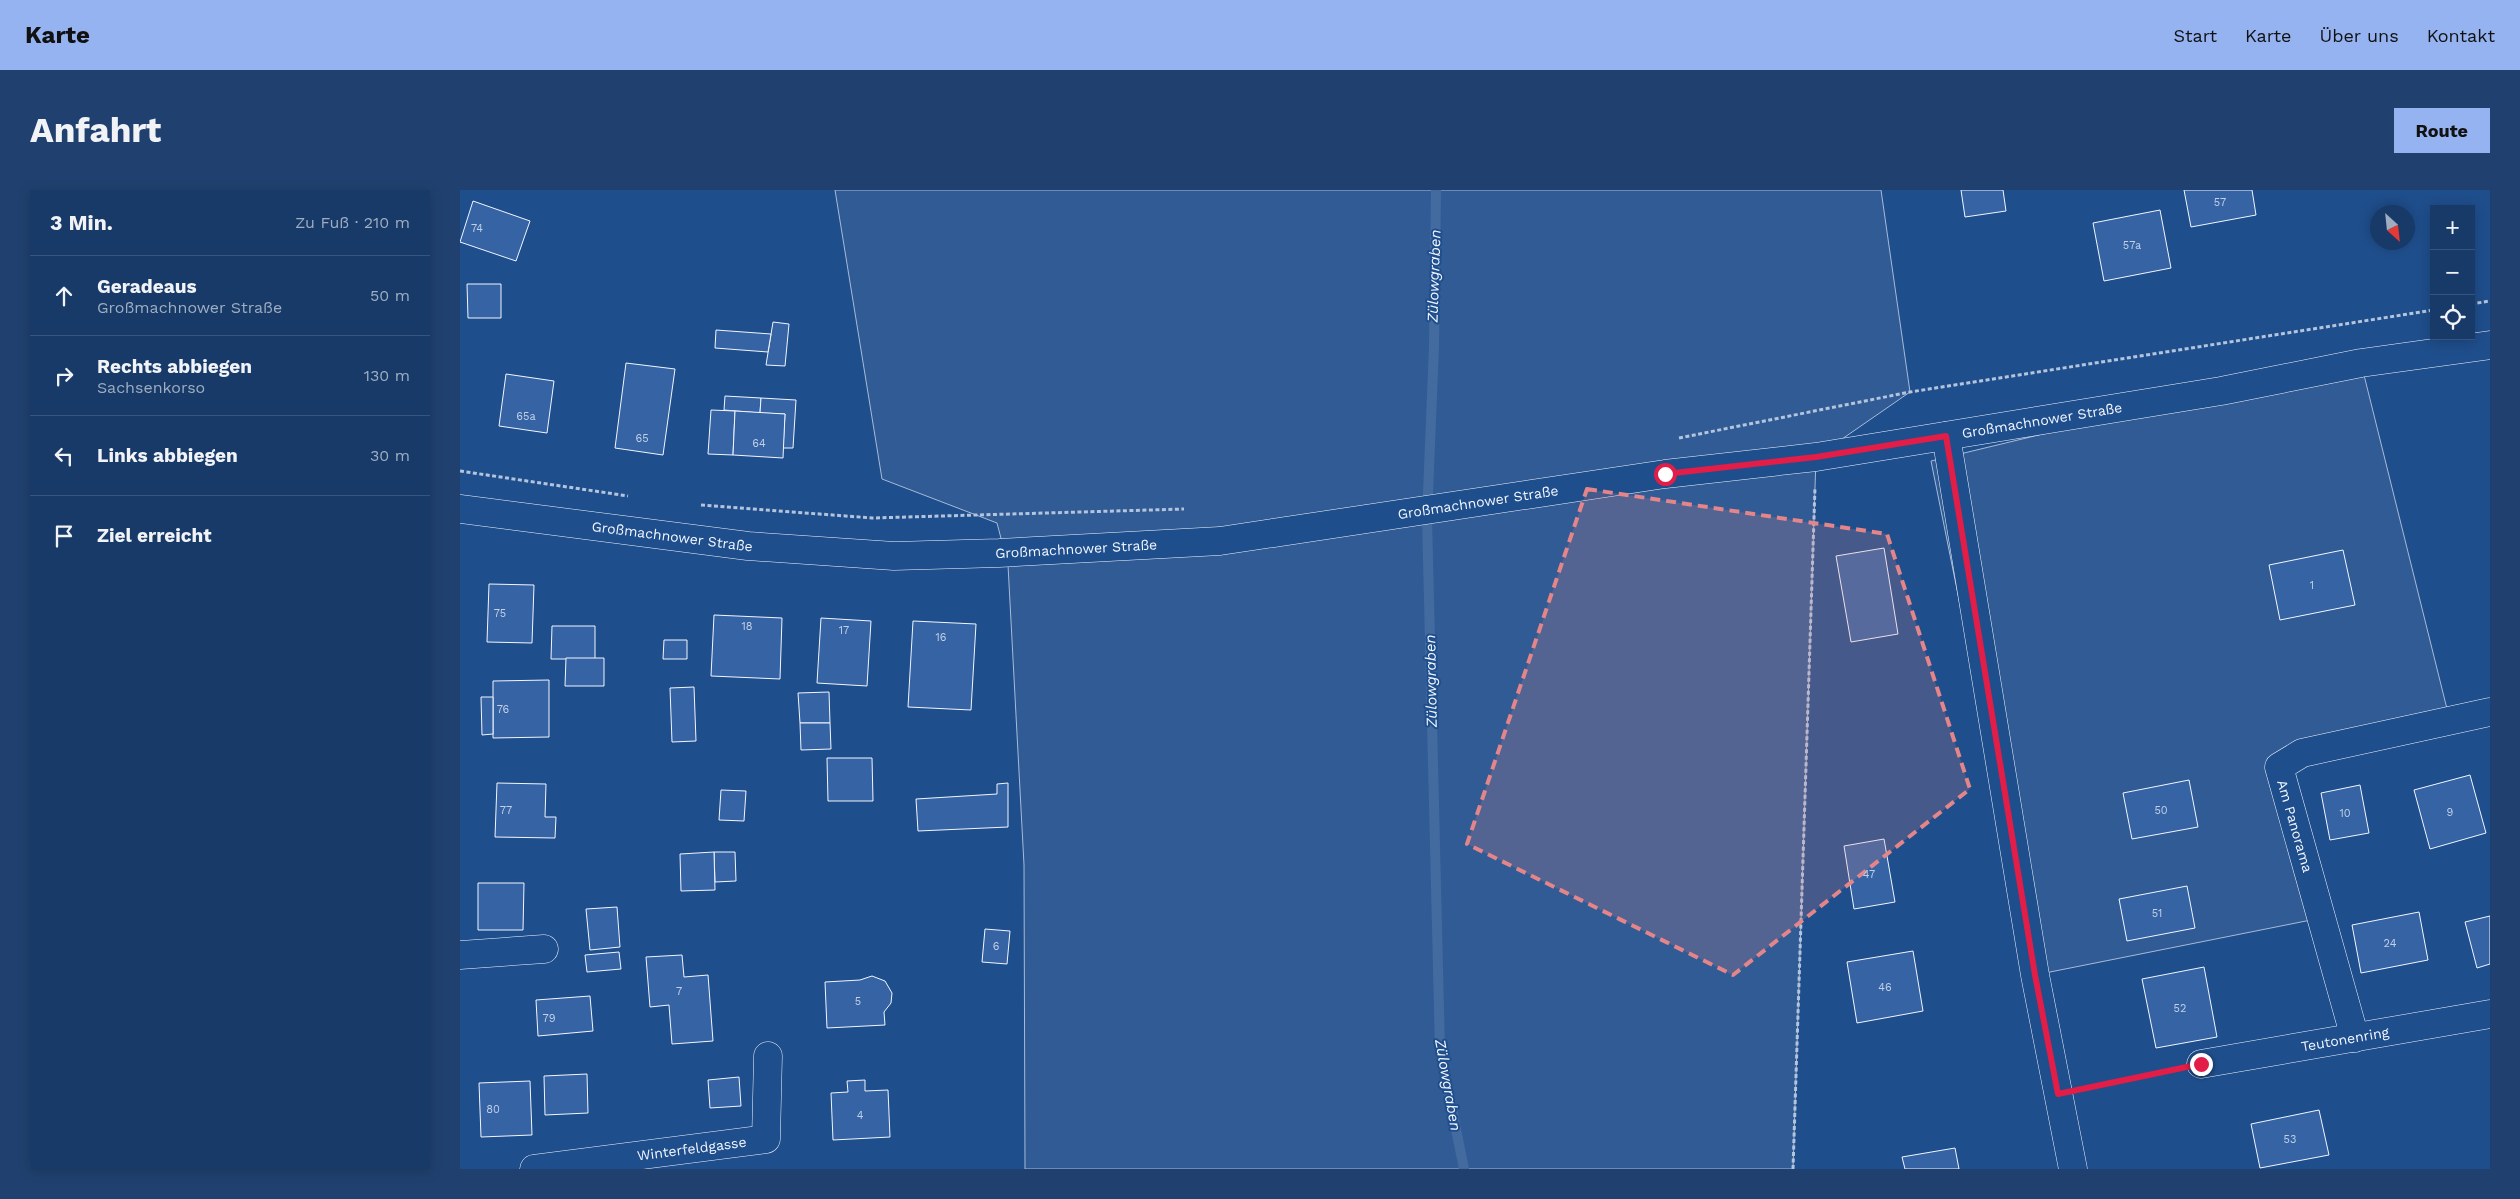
<!DOCTYPE html>
<html lang="de">
<head>
<meta charset="utf-8">
<style>
  :root { --surface:#173a69; --page:#20416f; --text:#f1f3f6; --muted:#9eadc0; --line:#36547d; --accent:#95b2f1 }
  body { margin:0; font-family:"Work Sans",sans-serif; background:var(--page); color:var(--text) }
  .controls { position:absolute; right:15px; top:15px; display:grid; overflow:hidden; border-radius:0px; box-shadow:0 2px 12px #0003 }
  .controls button { width:45px; height:45px; display:grid; place-items:center; padding:0; border:0; border-bottom:1px solid var(--line); background:var(--surface); color:var(--text); font:25px sans-serif }
  .compass { position:absolute; left:1910px; top:15px; width:45px; height:45px; border-radius:50%; background:var(--surface); box-shadow:0 2px 12px #0003; rotate:153deg }
  .stop { position:absolute; width:15px; height:15px; margin:-11px; border:4px solid #e11d48; border-radius:50%; background:#fff }
  .stop.end { background:#e11d48; border-color:#fff; box-shadow:0 1px 5px #0008 }
  .list { margin:0; padding:0; list-style:none }
  h2 { display:flex; justify-content:space-between; align-items:center; height:65px; margin:0; padding:0 20px; font-size:21px }
  h2 small { font-size:16px; font-weight:400; color:var(--muted) }
  .list li { display:grid; grid-template-columns:32px 1fr auto; gap:15px; align-items:center; box-sizing:border-box; height:80px; padding:0 20px; border-top:1px solid var(--line) }
  .list b { display:block; font-size:19px; white-space:nowrap }
  .list p { margin:0; font-size:16px; white-space:nowrap; color:var(--muted) }
  .list em { font-size:16px; font-style:normal; color:var(--muted) }
  .icon { flex:none; width:28px; height:28px; fill:none; stroke:currentColor; stroke-width:2; stroke-linecap:round; stroke-linejoin:round }
  .map { position:relative; flex:none; width:2030px; height:979px; overflow:hidden; border-radius:0px }
  header { display:flex; align-items:center; gap:30px; box-sizing:border-box; height:70px; padding:0 25px; background:var(--accent); color:#111 }
  header strong { font-size:24px }
  nav { display:flex; gap:28px; margin-inline-start:auto; font-size:18px }
  .intro { display:flex; align-items:center; justify-content:space-between; box-sizing:border-box; height:120px; padding:0 30px }
  h1 { margin:0; font-size:35px }
  .button { padding:12px 22px; border-radius:0px; background:var(--accent); color:#111; font-size:18px; font-weight:700 }
  main { display:flex; gap:30px; padding:0 30px }
  aside { flex:1; background:var(--surface); border-radius:0px; box-shadow:0 2px 12px #0003 }
  .map>svg:first-child { display:block }
  .built { fill:#305b95; stroke:#a8bbd7 }
  .lines { fill:none; stroke-linecap:round; stroke-linejoin:round }
  .stream { stroke:#446ba0; stroke-width:10 }
  .building { fill:#3563a3; stroke:#f2f6ff }
  .minor-casing { stroke:#f2f6ff; stroke-width:29 }
  .path { stroke:#b3c4dc; stroke-width:3; stroke-dasharray:4 2.5; stroke-linecap:butt }
  .minor { stroke:#1f4e8c; stroke-width:28 }
  .route { stroke:#e11d48; stroke-width:6 }
  .marked { fill:#e38589; fill-opacity:0.2; stroke:#e38589; stroke-width:4; stroke-dasharray:10 6; stroke-linejoin:round }
  .labels { text-anchor:middle; stroke-width:4; stroke-linejoin:round; paint-order:stroke }
  .number-label { font-size:11px; fill:#c3d1e8 }
  .street-label { font-size:14px; fill:#f2f6ff; stroke:#1f4e8c }
  .water-label { font-size:15px; font-style:italic; fill:#f2f6ff; stroke:#1f4e8c }
</style>
</head>
<body>
<header>
<strong>Karte</strong>
<nav><a>Start</a><a>Karte</a><a>Über uns</a><a>Kontakt</a></nav>
</header>
<div class="intro"><h1>Anfahrt</h1><a class="button">Route</a></div>
<main>
<aside>
<h2>3 Min.<small>Zu Fuß · 210 m</small></h2>
<ul class="list">
<li><svg class="icon" aria-label="ahead" viewBox="0 0 24 24"><path d="M12 20V5M6 11l6-6 6 6"/></svg><div><b>Geradeaus</b><p>Großmachnower Straße</p></div><em>50 m</em></li>
<li><svg class="icon" aria-label="right" viewBox="0 0 24 24"><path d="M7 20v-9h11M14 6l5 5-5 5"/></svg><div><b>Rechts abbiegen</b><p>Sachsenkorso</p></div><em>130 m</em></li>
<li><svg class="icon" aria-label="left" viewBox="0 0 24 24"><path d="M17 20v-9H6M10 6l-5 5 5 5"/></svg><div><b>Links abbiegen</b></div><em>30 m</em></li>
<li><svg class="icon" aria-label="arrive" viewBox="0 0 24 24"><path d="M6 21V4h12l-3 4 3 4H6"/></svg><div><b>Ziel erreicht</b></div></li>
</ul>
</aside>
<div class="map">
<svg width="2030" height="979" viewBox="0 0 2030 979">
  <rect width="100%" height="100%" fill="#1f4e8c"/>
  <g class="built">
    <polygon points="375,0 1421,0 1450,202 1356,267 1333,979 565,979 564,675 548,375 537,333 422,289"/>
    <polygon points="1901,173 1990,531 1819,577 1861,728 1575,785 1471,271 1761,201"/>
  </g>
  <g class="lines">
    <polyline class="stream" points="976,0 974,156 967,328 980,860 1004,979"/>
  </g>
  <g class="building">
    <polygon points="1501,0 1543,0 1546,21 1505,27"/>
    <polygon points="1724,0 1792,0 1796,25 1731,37"/>
    <polygon points="13,11 70,31 56,71 0,52"/>
    <polygon points="1700,20 1711,78 1644,91 1633,33"/>
    <polygon points="7,94 41,94 41,128 8,128"/>
    <polygon points="313,132 329,134 325,176 306,175"/>
    <polygon points="256,140 311,144 308,162 255,158"/>
    <polygon points="166,173 215,179 203,265 155,258"/>
    <polygon points="46,184 94,191 87,243 39,236"/>
    <polygon points="265,206 301,208 300,223 264,220"/>
    <polygon points="301,208 336,210 333,258 323,258 325,224 300,223"/>
    <polygon points="251,220 275,221 273,265 248,264"/>
    <polygon points="275,221 325,224 323,268 273,265"/>
    <polygon points="1424,358 1438,444 1391,452 1376,366"/>
    <polygon points="1883,360 1895,415 1820,430 1809,375"/>
    <polygon points="29,394 74,395 72,453 27,452"/>
    <polygon points="254,425 322,428 320,489 251,486"/>
    <polygon points="361,428 411,431 407,496 357,493"/>
    <polygon points="453,431 516,434 511,520 448,517"/>
    <polygon points="92,436 135,436 135,469 91,469"/>
    <polygon points="204,450 227,450 227,469 203,469"/>
    <polygon points="106,468 144,468 144,496 105,496"/>
    <polygon points="89,490 89,547 33,548 33,491"/>
    <polygon points="234,497 236,551 212,552 210,498"/>
    <polygon points="369,502 370,533 340,533 338,503"/>
    <polygon points="21,507 33,507 33,544 22,545"/>
    <polygon points="340,533 370,533 371,559 341,560"/>
    <polygon points="367,568 412,568 413,611 368,611"/>
    <polygon points="2010,585 2026,643 1970,659 1954,600"/>
    <polygon points="1729,590 1738,637 1672,649 1663,603"/>
    <polygon points="37,593 86,594 85,627 96,627 95,648 35,647"/>
    <polygon points="548,593 548,637 458,641 456,609 537,604 537,594"/>
    <polygon points="1900,595 1909,643 1870,650 1861,603"/>
    <polygon points="261,600 286,601 284,631 259,630"/>
    <polygon points="1424,649 1435,712 1394,719 1384,656"/>
    <polygon points="254,662 275,662 276,691 255,692"/>
    <polygon points="254,662 255,700 221,701 220,664"/>
    <polygon points="18,693 64,693 63,740 18,740"/>
    <polygon points="1727,696 1735,738 1667,751 1659,709"/>
    <polygon points="157,717 160,757 130,760 126,719"/>
    <polygon points="1959,722 1968,770 1901,783 1892,735"/>
    <polygon points="2030,726 2030,774 2017,778 2005,732"/>
    <polygon points="525,739 550,741 547,774 522,772"/>
    <polygon points="1453,761 1463,821 1397,833 1387,772"/>
    <polygon points="159,762 161,779 127,782 125,765"/>
    <polygon points="222,765 224,787 248,785 253,851 212,854 209,815 190,817 186,767"/>
    <polygon points="1744,777 1757,847 1696,858 1682,789"/>
    <polygon points="412,786 425,791 432,803 431,813 424,822 425,835 367,838 365,792 400,790"/>
    <polygon points="130,806 133,841 78,846 76,810"/>
    <polygon points="127,884 128,923 85,925 84,886"/>
    <polygon points="279,887 281,916 250,918 248,890"/>
    <polygon points="405,890 405,901 428,900 430,947 373,950 371,903 388,902 387,891"/>
    <polygon points="70,891 72,945 21,947 19,893"/>
    <polygon points="1859,920 1869,965 1800,978 1791,934"/>
    <polygon points="1495,958 1499,979 1445,979 1442,967"/>
  </g>
  <g class="lines">
    <g class="minor-casing">
      <g id="minor">
        <polyline points="1486,246 1575,785 1613,979"/>
        <path id="s1" d="M0,319L288,356L434,366L539,363L760,351L1205,284L1356,267L1761,201L1901,173L2030,155"/>
        <polyline points="0,765 84,759"/>
        <polyline points="1895,848 1819,577 1842,563 2030,522"/>
        <path id="s2" d="M1741,874L2030,824"/>
        <path id="s3" d="M74,979L306,949L308,866"/>
      </g>
    </g>
    <g class="path">
      <polyline points="2011,114 2030,111"/>
      <polyline points="1219,248 1450,202 1974,120"/>
      <polyline points="0,281 168,306"/>
      <polyline points="241,315 412,328 724,319"/>
      <polyline points="1629,897 1711,880"/>
      <polyline points="1333,979 1355,297"/>
    </g>
    <use href="#minor" class="minor"/>
  </g>
  <g class="lines">
    <polyline class="route" points="1205,284 1356,267 1486,246 1575,785 1598,904 1741,874"/>
  </g>
  <path class="marked" d="M1127,299L1427,344L1510,599L1273,785L1007,654Z"/>
  <g class="labels">
    <g class="number-label">
      <text x="1760" y="16">57</text>
      <text x="17" y="42">74</text>
      <text x="1672" y="59">57a</text>
      <text x="66" y="230">65a</text>
      <text x="182" y="252">65</text>
      <text x="299" y="257">64</text>
      <text x="1852" y="399">1</text>
      <text x="40" y="427">75</text>
      <text x="287" y="440">18</text>
      <text x="384" y="444">17</text>
      <text x="481" y="451">16</text>
      <text x="43" y="523">76</text>
      <text x="46" y="624">77</text>
      <text x="1701" y="624">50</text>
      <text x="1990" y="626">9</text>
      <text x="1885" y="627">10</text>
      <text x="1409" y="688">47</text>
      <text x="1697" y="727">51</text>
      <text x="1930" y="757">24</text>
      <text x="536" y="760">6</text>
      <text x="1425" y="801">46</text>
      <text x="219" y="805">7</text>
      <text x="398" y="815">5</text>
      <text x="1720" y="822">52</text>
      <text x="89" y="832">79</text>
      <text x="33" y="923">80</text>
      <text x="400" y="929">4</text>
      <text x="1830" y="953">53</text>
    </g>
    <g class="street-label">
      <text dy="5" stroke="none"><textPath href="#s1" startOffset="1594">Großmachnower Straße</textPath></text>
      <text dy="5" stroke="none"><textPath href="#s1" startOffset="1024">Großmachnower Straße</textPath></text>
      <text dy="5" stroke="none"><textPath href="#s1" startOffset="214">Großmachnower Straße</textPath></text>
      <text dy="5" stroke="none"><textPath href="#s1" startOffset="619">Großmachnower Straße</textPath></text>
      <text transform="translate(1835 636) rotate(74)" y="5">Am Panorama</text>
      <text dy="5" stroke="none"><textPath href="#s2" startOffset="146">Teutonenring</textPath></text>
      <text dy="5" stroke="none"><textPath href="#s3" startOffset="159">Winterfeldgasse</textPath></text>
    </g>
    <g class="water-label">
      <text transform="translate(974 86) rotate(-88)" y="5">Zülowgraben</text>
      <text transform="translate(971 491) rotate(-91)" y="5">Zülowgraben</text>
      <text transform="translate(988 895) rotate(80)" y="5">Zülowgraben</text>
    </g>
  </g>
</svg>
<div class="controls">
<button>+</button>
<button>−</button>
<button><svg class="icon" aria-label="locate" viewBox="0 0 24 24"><circle cx="12" cy="12" r="6"/><path d="M12 2v4M12 18v4M2 12h4M18 12h4"/></svg></button>
</div>
<svg class="compass" viewBox="-18 -18 36 36"><path d="M0-13l5 13h-10z" fill="#e53935"/><path d="M0 13l5-13h-10z" fill="#9eadc0"/></svg>
<div class="stop" style="left:1205px;top:284px"></div>
<div class="stop end" style="left:1741px;top:874px"></div>
</div>
</main>
</body>
</html>
